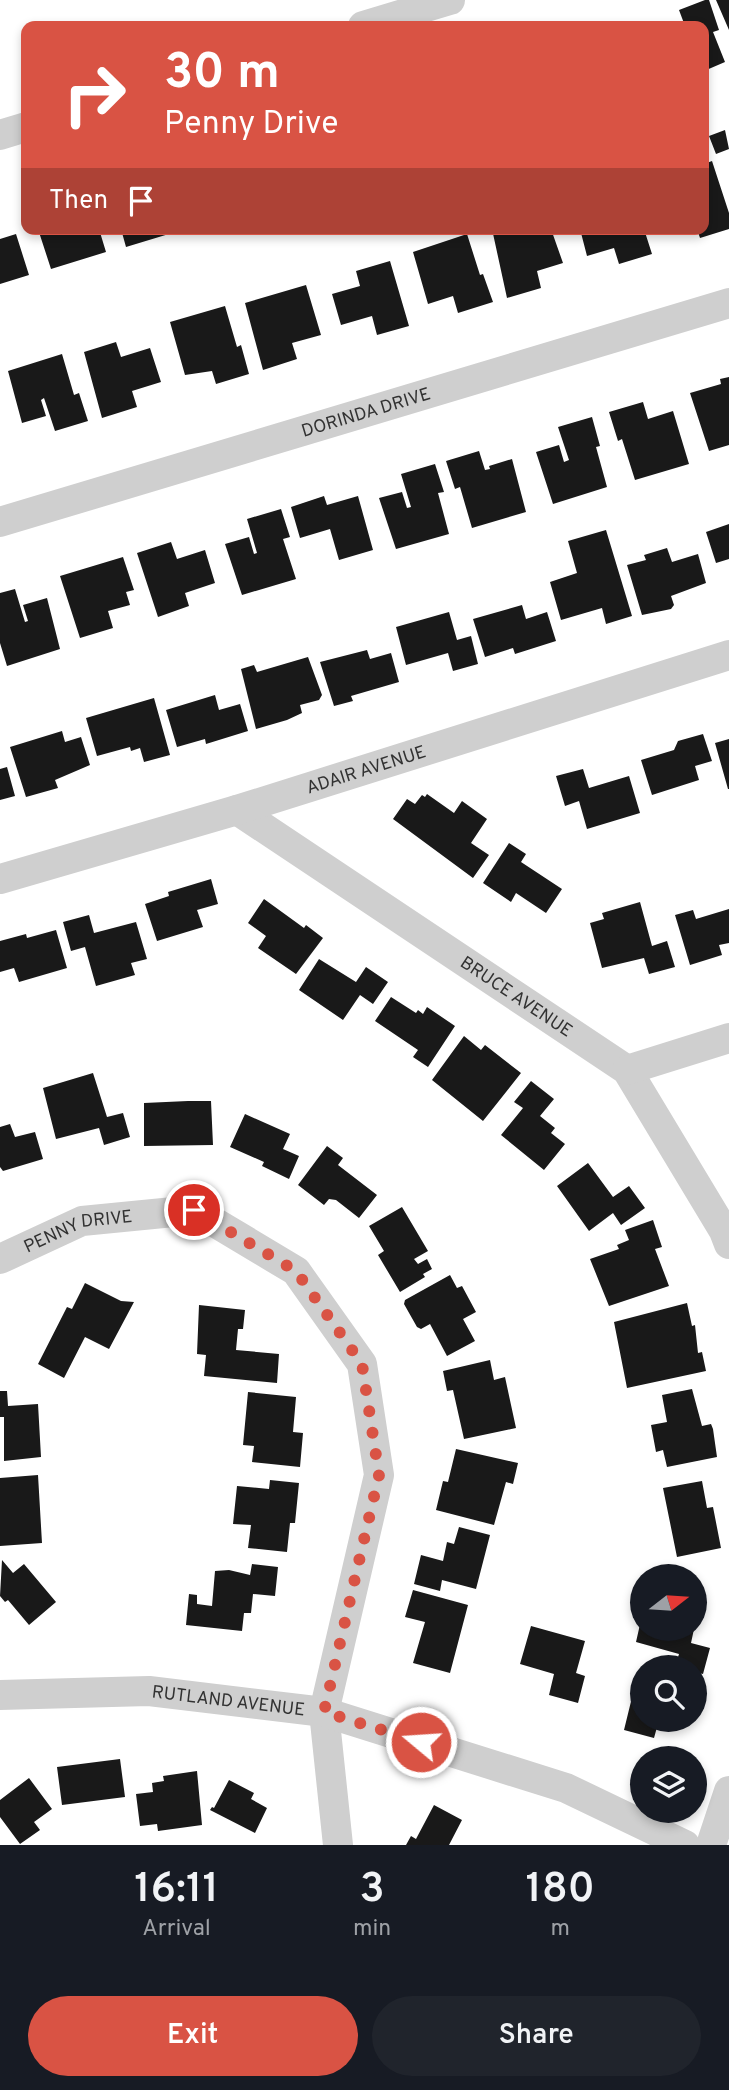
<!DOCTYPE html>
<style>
:root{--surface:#171b24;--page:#20242c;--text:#f1f3f6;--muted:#9ea1a6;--accent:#d95344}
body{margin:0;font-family:Overpass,sans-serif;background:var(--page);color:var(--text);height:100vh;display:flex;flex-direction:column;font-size:26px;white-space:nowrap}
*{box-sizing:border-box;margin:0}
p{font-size:23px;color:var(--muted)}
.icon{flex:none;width:38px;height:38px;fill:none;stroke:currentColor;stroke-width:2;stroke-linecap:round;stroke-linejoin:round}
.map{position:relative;height:1845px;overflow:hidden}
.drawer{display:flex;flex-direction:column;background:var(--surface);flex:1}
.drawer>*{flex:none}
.guide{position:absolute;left:21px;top:21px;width:688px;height:214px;border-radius:14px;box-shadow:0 4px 10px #0003;background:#d95344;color:#fff;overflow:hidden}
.needle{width:46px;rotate:73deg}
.fabs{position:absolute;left:630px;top:1564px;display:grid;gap:14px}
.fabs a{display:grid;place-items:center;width:77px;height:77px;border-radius:50%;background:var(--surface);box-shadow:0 4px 10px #0003;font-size:35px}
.pin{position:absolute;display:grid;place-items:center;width:60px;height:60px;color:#fff;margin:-30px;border:4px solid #fff;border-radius:50%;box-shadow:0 2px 7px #0007}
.me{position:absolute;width:77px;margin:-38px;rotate:288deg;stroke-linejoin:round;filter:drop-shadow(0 0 5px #0008)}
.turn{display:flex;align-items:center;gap:24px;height:147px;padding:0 28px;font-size:32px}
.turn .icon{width:91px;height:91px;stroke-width:2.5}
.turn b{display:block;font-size:49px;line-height:60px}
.then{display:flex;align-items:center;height:66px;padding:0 28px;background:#0003;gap:14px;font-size:26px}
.eta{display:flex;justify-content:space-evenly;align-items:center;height:119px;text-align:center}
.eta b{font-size:42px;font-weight:600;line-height:49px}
.action{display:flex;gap:14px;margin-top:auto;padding:14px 28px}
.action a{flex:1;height:80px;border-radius:42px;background:var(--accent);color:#fff;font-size:28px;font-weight:600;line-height:80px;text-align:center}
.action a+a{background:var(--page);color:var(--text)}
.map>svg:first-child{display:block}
.building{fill:#191919}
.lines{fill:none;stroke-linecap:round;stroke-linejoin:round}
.minor{stroke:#cfcfcf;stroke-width:30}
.route{stroke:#d95344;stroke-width:12;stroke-dasharray:0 21.6}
.labels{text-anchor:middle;stroke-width:7;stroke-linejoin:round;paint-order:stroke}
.street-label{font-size:18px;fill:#323232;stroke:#fff}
</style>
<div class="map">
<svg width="729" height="1845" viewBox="0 0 729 1845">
<rect width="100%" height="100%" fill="#fff"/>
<path class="building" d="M705 0H709L719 30 713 32 725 62 704 71V26H685L679 10Z
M716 0H729V30Z
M725 130 729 149 716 154 709 136Z
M712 161 729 213V229L700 238 697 229H704V164Z
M38 229H99L106 252 51 269Z
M121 229H182V230L126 247Z
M492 229H551L563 263 537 271 541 288 507 298Z
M580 229H644L652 254 619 264 614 248 587 256Z
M16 234 29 275 0 284V239Z
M467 234 480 275 483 274 493 302 458 313 453 296 428 304 413 252Z
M390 261 409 326 377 335 372 316 341 325 332 294 360 286 356 271Z
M306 285 321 335 292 343 297 359 263 370 245 303Z
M225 306 237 347 241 345 249 374 216 384 212 371 185 375 170 322Z
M116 342 121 357 150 348 161 382 132 391 137 407 102 418 84 352Z
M62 354 74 395 79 393 88 421 55 431 44 398 41 400 46 416 22 423 8 371Z
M729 377V445L709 451 690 393 721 384 720 379Z
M643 402 648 419 673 411 689 464 635 480 622 439 618 441 609 412Z
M592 417 600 446 596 447 607 487 553 504 536 452 559 445 564 462 569 460 558 427Z
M479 451 485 470 490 469 489 466 512 459 526 512 472 528 460 487 455 489 446 461Z
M435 464 444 492 438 493 449 534 396 549 379 498 402 492 407 508 411 507 401 474Z
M324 496 327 505 358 496 373 550 339 560 330 529 300 538 291 507Z
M281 509 290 537 283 539 296 579 242 595 225 544 249 537 254 554 257 553 247 519Z
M729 524V559L716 563 706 532Z
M606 530 632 616 606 624 602 608 561 620 550 582 577 573 568 541Z
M171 542 177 559 205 550 215 583 185 593 189 606 158 617 137 553Z
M667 548 672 562 698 554 706 583 671 596 674 605 671 609 642 615 627 565 646 560 644 555Z
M123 557 134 590 126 592 130 605 108 611 113 628 80 638 60 576Z
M15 589 25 622 28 621 23 605 47 598 60 649 7 666 0 643V593Z
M522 605 526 619 547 612 556 641 515 654 513 648 485 657 473 619Z
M449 612 457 640 471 636 478 664 453 671 448 653 406 665 396 627Z
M367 650 370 659 391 653 399 682 351 696 353 701 334 706 320 662Z
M308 657 322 695 319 700 300 705 302 713 287 720 256 729 241 669 254 665 257 672Z
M215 695 219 710 240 704 248 731 206 744 205 739 177 747 166 710Z
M154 698 170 755 144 762 140 748 131 751 130 747 97 756 86 718Z
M62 731 65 742 81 737 90 765 55 780 58 788 26 797 10 747Z
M703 734 712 761 695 766 699 780 652 795 641 760 674 750 678 741Z
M729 739V789H728L715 743Z
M7 767 15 796 0 800V769Z
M583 769 589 788 629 776 640 813 587 829 579 801 565 806 556 776Z
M427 794 454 813 462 801 487 819 471 843 489 855 473 878 393 819 407 799 415 804 422 795 425 797Z
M509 843 526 854 521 862 562 889 546 913 516 893 511 902 483 883Z
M211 879 218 904 197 910 203 927 157 941 145 904 169 896 168 892Z
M264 899 304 928 306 925 323 938 296 974 258 948 266 936 248 923Z
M640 902 652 946 667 941 675 967 649 974 644 958 602 968 590 923 604 919 602 913Z
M729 909V943L719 945 722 955 690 965 675 915 693 910 696 919Z
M89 915 94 933 136 922 147 959 131 963 135 975 96 986 85 947 71 951 63 922Z
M56 930 67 968 19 982 14 968 0 972V941L26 934 27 938Z
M319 959 356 982 366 967 388 982 373 1004 360 995 343 1020 299 990Z
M391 997 416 1013 418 1010 423 1014 427 1007 455 1026 428 1067 413 1057 418 1050 375 1021Z
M464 1036 481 1050 485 1045 521 1073 483 1121 432 1080Z
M93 1073 107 1117 123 1113 130 1137 104 1145 99 1128 56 1139 43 1088Z
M531 1081 554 1099 540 1116 555 1128 551 1133 565 1144 544 1170 501 1135 523 1108 514 1102Z
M188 1101H211L213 1145 144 1146V1103Z
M245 1114 290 1134 283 1149 299 1156 289 1179 262 1166 264 1162 230 1147Z
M10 1124 15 1137 35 1132 43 1159 3 1171 0 1167V1127Z
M327 1146 343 1158 338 1165 377 1195 359 1218 336 1200 329 1199 324 1205 298 1185Z
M588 1163 613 1197 629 1186 645 1208 621 1225 613 1213 589 1231 557 1186Z
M402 1207 428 1251 414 1259 418 1264 427 1259 432 1269 423 1274 425 1277 400 1292 378 1255 384 1251 369 1226Z
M653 1220 662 1247 655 1249 669 1286 609 1306 590 1259 619 1249 617 1245 629 1240 625 1230Z
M450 1275 457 1288 462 1286 476 1312 463 1319 475 1341 447 1356 430 1324 421 1329 417 1327 404 1304 405 1300Z
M85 1283 121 1301 134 1302 109 1349 85 1337 64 1378 38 1364 67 1307 72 1309Z
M687 1303 692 1326 695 1325 698 1353 702 1352 706 1371 627 1388 614 1322Z
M199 1305 245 1310 243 1329H238L236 1350 279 1354 277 1383 204 1376 206 1355 197 1354Z
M490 1360 494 1380 505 1377 516 1428 464 1439 453 1390 447 1391 443 1371Z
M692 1389 702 1426 711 1424 713 1429 717 1457 667 1467 663 1450 656 1452 651 1425 667 1422 662 1395Z
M0 1391H7L8 1406 38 1404 41 1457 4 1461V1417H0Z
M248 1392 296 1397 293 1432 303 1433 300 1467 252 1462 254 1446 243 1445Z
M456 1449 518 1463 513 1484 506 1482 494 1525 436 1510 443 1481 448 1482Z
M38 1475 42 1543 0 1546V1478Z
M270 1480 299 1483 295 1523H290L287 1552 248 1548 251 1525 233 1524 237 1486 269 1489Z
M702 1481 707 1508 713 1507 721 1548 677 1557 663 1488Z
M459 1527 490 1535 476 1589 442 1580 440 1591 414 1584 421 1555 443 1561 447 1542 454 1544Z
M2 1560 13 1573 24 1564 56 1602 29 1625 8 1600 5 1602 0 1596Z
M252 1564 278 1567 275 1596 253 1594 251 1613H244L242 1631 186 1625 189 1594 197 1595V1604L212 1606 215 1571 229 1570 250 1575Z
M413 1590 468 1605 450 1673 413 1663 425 1622 405 1617Z
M695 1599 702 1601 696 1625H695Z
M641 1620 642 1629H694L691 1643 710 1648 703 1674 695 1672V1668L675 1667 679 1654 636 1642Z
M531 1626 585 1641 576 1673 585 1676 578 1703 549 1695 554 1674 520 1664Z
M637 1677 642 1678V1720H659L654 1738 624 1730Z
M120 1759 125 1797 62 1805 57 1767Z
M197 1771 202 1825 158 1831 157 1824 140 1826 136 1794 153 1792 152 1783 164 1781 163 1776Z
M29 1778 52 1809 34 1822 40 1830 20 1844 0 1817V1800Z
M229 1780 254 1793 251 1799 267 1808 255 1833 210 1810 212 1807 214 1808Z
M434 1805 462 1820 449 1845H406L411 1836 416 1839Z"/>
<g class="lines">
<g class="minor">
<path d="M363 26 450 0"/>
<path d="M0 135 26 127"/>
<path id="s1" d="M0 522 729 303"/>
<path id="s2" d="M237 810 627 1070 724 1231 729 1244"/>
<path id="s3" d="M0 879 237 810 729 655"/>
<path d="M627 1070 729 1038"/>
<path id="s4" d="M0 1259 82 1221 194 1210 296 1271 362 1364 379 1475 324 1712 338 1845"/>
<path id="s5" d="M0 1695 149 1691 324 1712 566 1788 685 1845"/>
<path d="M711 1845 729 1791"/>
</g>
</g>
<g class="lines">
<path class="route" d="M194 1210 296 1271 362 1364 379 1475 324 1712 421 1742"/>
</g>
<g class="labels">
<g class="street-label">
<text dy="6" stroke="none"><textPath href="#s1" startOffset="382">DORINDA DRIVE</textPath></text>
<text dy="6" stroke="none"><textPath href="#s3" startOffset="382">ADAIR AVENUE</textPath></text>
<text dy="6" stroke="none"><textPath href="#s2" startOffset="336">BRUCE AVENUE</textPath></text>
<text dy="6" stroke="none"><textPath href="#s4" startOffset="84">PENNY DRIVE</textPath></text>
<text dy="6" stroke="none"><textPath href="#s5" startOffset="229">RUTLAND AVENUE</textPath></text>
</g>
</g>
</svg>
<div class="fabs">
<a><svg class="needle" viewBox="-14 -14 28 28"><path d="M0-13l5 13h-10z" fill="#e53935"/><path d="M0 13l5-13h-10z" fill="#9ea1a6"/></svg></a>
<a><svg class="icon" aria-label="search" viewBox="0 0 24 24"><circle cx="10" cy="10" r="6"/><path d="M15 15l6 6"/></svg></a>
<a><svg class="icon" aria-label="layers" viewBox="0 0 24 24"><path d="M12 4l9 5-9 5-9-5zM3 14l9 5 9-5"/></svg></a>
</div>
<div class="pin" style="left:194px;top:1210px;background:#d93025"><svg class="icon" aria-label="arrive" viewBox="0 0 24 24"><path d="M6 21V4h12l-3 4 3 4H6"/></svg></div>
<svg class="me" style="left:421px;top:1742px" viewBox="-20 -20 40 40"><circle r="17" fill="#d95344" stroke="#fff" stroke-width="3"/><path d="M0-11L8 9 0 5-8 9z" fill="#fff"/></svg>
<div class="guide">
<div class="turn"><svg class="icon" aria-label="right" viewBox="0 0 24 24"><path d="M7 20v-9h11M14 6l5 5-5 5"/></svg><div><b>30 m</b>Penny Drive</div></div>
<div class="then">Then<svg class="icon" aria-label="arrive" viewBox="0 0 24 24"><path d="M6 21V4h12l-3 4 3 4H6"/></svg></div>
</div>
</div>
<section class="drawer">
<div class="eta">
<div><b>16:11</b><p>Arrival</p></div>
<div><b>3</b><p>min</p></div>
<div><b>180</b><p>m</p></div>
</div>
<div class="action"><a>Exit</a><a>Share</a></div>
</section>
